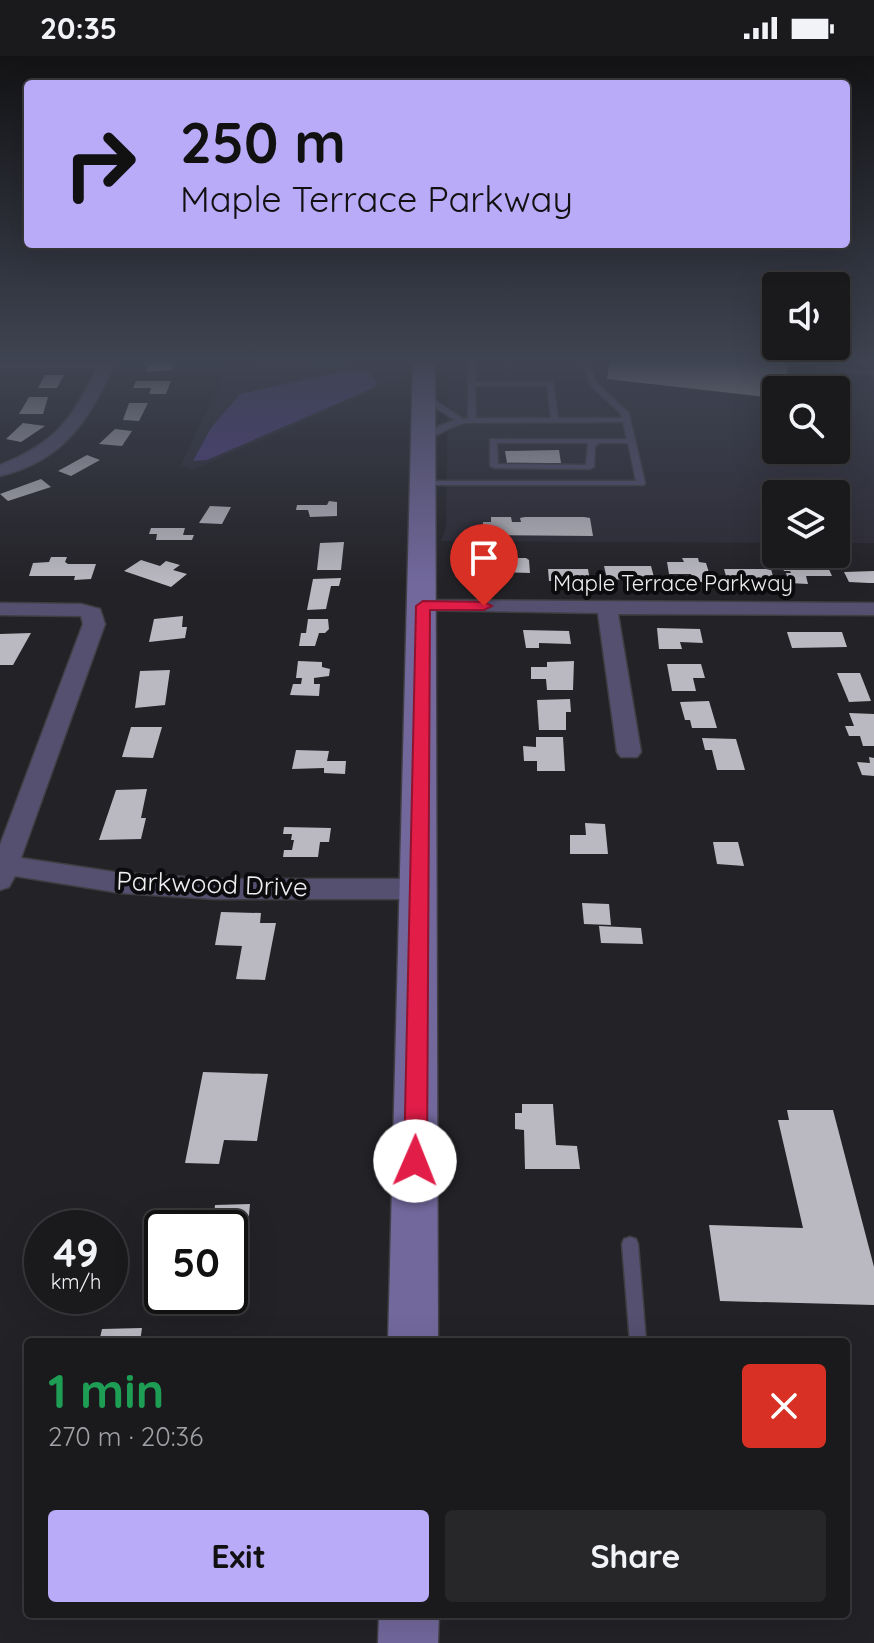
<!DOCTYPE html>
<meta charset="utf-8">
<style>
:root{--surface:#1a1a1d;--page:#27272a;--text:#f1f3f6;--muted:#9fa1a4;--line:#38383b;--accent:#b9abf7}
body{margin:0;font-family:Quicksand,sans-serif;background:var(--page);color:var(--text);height:100vh;display:flex;flex-direction:column;font-size:30px;white-space:nowrap}
*{box-sizing:border-box;margin:0}
p{font-size:26px;color:var(--muted)}
.icon{flex:none;width:44px;height:44px;fill:none;stroke:currentColor;stroke-width:2;stroke-linecap:round;stroke-linejoin:round}
.map{position:relative;flex:1;overflow:hidden}
.panel{position:absolute;left:24px;top:1282px;width:826px;height:280px;display:flex;flex-direction:column;background:var(--surface);border-radius:8px;box-shadow:0 8px 32px #0002,0 0 0 2px var(--line)}
.panel>*{flex:none}
.banner{position:absolute;left:24px;top:24px;width:826px;height:168px;border-radius:8px;box-shadow:0 8px 32px #0002,0 0 0 2px var(--line);background:#b9abf7;color:#111;overflow:hidden}
.tools{position:absolute;left:762px;top:216px;display:grid;gap:16px}
.tools a{display:grid;place-items:center;width:88px;height:88px;border-radius:8px;background:var(--surface);box-shadow:0 8px 32px #0002,0 0 0 2px var(--line);font-size:40px}
.speed{position:absolute;left:24px;top:1154px;display:flex;gap:16px;font-size:40px;font-weight:700;text-align:center}
.speed>*{display:grid;place-content:center;width:104px;height:104px;border-radius:50%;background:var(--surface);box-shadow:0 8px 32px #0002,0 0 0 2px var(--line);line-height:1}
.speed small{font-size:20px;font-weight:400}
.speed .limit{border:4px solid #111;border-radius:12px;background:#fff;color:#111}
.pin{position:absolute;display:grid;place-items:center;width:68px;height:68px;color:#fff;margin:-82px -34px;border-radius:50% 50% 50% 0;rotate:-45deg;box-shadow:0 0 8px #0007}
.pin .icon{rotate:45deg}
.me{position:absolute;width:88px;margin:-44px;rotate:1deg;stroke-linejoin:round;filter:drop-shadow(0 0 6px #0008)}
.turn{display:flex;align-items:center;gap:28px;height:168px;padding:0 24px;font-size:36px}
.turn .icon{width:104px;height:104px;stroke-width:2.5}
.turn b{display:block;font-size:56px;line-height:68px}
.round{display:grid;place-items:center;flex:none;width:84px;height:84px;border-radius:8px;background:var(--page)}
.overview{display:flex;align-items:center;justify-content:space-between;height:136px;padding:0 24px}
h1{font-size:48px;font-weight:800;line-height:60px;color:#1e9e55}
.cta{display:flex;gap:16px;margin-top:auto;padding:16px 24px}
.cta a{flex:1;height:92px;border-radius:8px;background:var(--accent);color:#111;font-size:32px;font-weight:800;line-height:92px;text-align:center}
.cta a+a{background:var(--page);color:var(--text)}
.status{display:flex;justify-content:space-between;align-items:center;height:56px;padding:0 40px;background:var(--surface);direction:ltr}
.status svg{height:22px;fill:currentColor}
.map>svg:first-child{display:block}
.built{fill:#2c2a35;fill-rule:evenodd}
.water{fill:#513e88}
.building{fill:#bab9c1}
.lines{fill:none;stroke-linecap:round;stroke-linejoin:round}
.lane-casing{stroke:#3f3f43;stroke-width:3}
.street-casing{stroke:#3f3f43;stroke-width:3}
.secondary-casing{stroke:#3f3f43;stroke-width:3}
.lane{fill:#554f70;fill-rule:evenodd}
.street{fill:#554f70;fill-rule:evenodd}
.secondary{fill:#72689c;fill-rule:evenodd}
.route{fill:#e11d48;stroke:#92132f;stroke-width:2}
.labels{text-anchor:middle;stroke-width:8;stroke-linejoin:round;paint-order:stroke}
.far-street-label{font-size:22px;fill:#eeeef2;stroke:#0c0c0e}
.street-label{font-size:26px;fill:#eeeef2;stroke:#0c0c0e}
</style>
<div class="status"><b>20:35</b><svg viewBox="0 0 49 12"><path d="M0 12V9h3v3zM5 12V6h3v6zM10 12V3h3v9zM15 12V0h3v12zM26 1h20v11H26zM47 4h2v5h-2z"/></svg></div>
<div class="map">
<svg width="874" height="1587" viewBox="0 0 874 1587">
<rect width="100%" height="100%" fill="#232227"/>
<path class="built" d="M227 305H407V319L193 414 180 410 220 328Z
M448 305H874V487H836V438H776V487L441 485 446 471ZM776 334H836V394H776Z"/>
<path class="water" d="M350 314 372 318 377 327 373 332 207 404 193 405 211 372 240 338Z"/>
<path class="building" d="M145 305H174L171 314 146 316 149 309H143Z
M610 305H789L784 334H776V342L607 323Z
M45 319H64L57 332H38Z
M136 325H171L166 338H149L151 332H133Z
M29 341H48L43 358H19Z
M129 347H148L139 365 123 364Z
M23 367 45 370 21 386 6 383Z
M115 373 132 375 122 390 99 388Z
M559 394 561 407H507L505 395Z
M87 399 100 404 71 420 58 415Z
M41 423 51 431 8 445 0 438Z
M329 445 337 446V460L310 461 308 454H296L297 449H327Z
M210 450 231 451 222 468 199 467Z
M491 461H511L512 466H521L520 462 525 461H584L590 462 593 480 483 479V466H491Z
M151 472H185L183 479H194L192 484H156L157 478H149Z
M344 486 341 514H317L320 487Z
M51 501H67L65 506 68 508H96L91 523 74 524 75 520H29L33 507 49 506Z
M490 502H526L529 504 530 517 502 516V526H481L482 514 490 515Z
M682 502H698L699 506 706 507 712 526H693L691 518H669L667 506H684Z
M141 504 160 510 166 505 180 509 173 514 187 518 171 531 124 515Z
M827 509 832 520H806L808 528 789 527 786 517H791L790 515H784L782 510Z
M604 510H651L655 525 607 523Z
M548 513H588L590 525H549Z
M724 513H771L774 524 728 527Z
M874 515V527H869L849 526 844 516Z
M341 522 339 530H331L326 553 307 554 313 523Z
M183 560 182 571H187L185 582 149 586 154 563Z
M308 563H328L329 573 325 577H319L315 590H299L301 577H306Z
M657 572 700 573 703 587 680 586 682 593H659Z
M523 574 569 575 571 588 539 587V592H526Z
M787 576H842L847 591 792 592Z
M31 577 13 609H0V578Z
M298 605 322 606V611L330 613 329 620 314 622V628H320L319 640 290 639 293 628H301L302 622H296Z
M574 605 573 634H547L546 623H531V611H547V606Z
M667 608H701L705 622H693L696 635H672Z
M170 614 165 649 135 652 140 615Z
M837 617H860L871 645 849 646Z
M570 643 571 656H566V674H539L537 644Z
M709 645 717 672H692L690 664H685L680 646Z
M849 657 874 658V690H863L860 680H849L845 670H854Z
M131 671H162L153 702 122 701Z
M536 681H563L565 715H537V705H524L523 690 536 691Z
M702 682 736 683 745 714H717L712 694H705Z
M296 694 329 695 327 705H346L345 718 324 717V712L292 713Z
M869 701 874 702V720L862 719 857 706 870 707Z
M147 733 141 762H146L141 783 99 784 116 734Z
M585 767 605 768 608 798H570V779H586Z
M284 771 331 772 329 786H320L318 801H283L284 794H292L294 784H291L292 778H283Z
M713 786H738L744 810 717 808Z
M582 847 609 848 611 869 584 868Z
M221 856 261 857 260 867H276L265 924 236 923 242 890 215 889Z
M599 870 641 872 643 888 601 887Z
M203 1016 268 1018 257 1085 224 1084 219 1108 185 1107Z
M522 1048H553L556 1089 577 1090 580 1113H525L524 1074 515 1073V1057H522Z
M787 1054H833L874 1211V1249L720 1245 709 1169 803 1172 778 1064H789Z
M250 1148 247 1181H241L234 1217H230V1172H213L215 1149Z
M142 1272 140 1286H99L102 1273Z"/>
<g class="lines">
<defs>
<path id="lane" d="M342 305 346 307 344 308 261 309 257 307 261 305Z
M468 305H475V326H553L558 362H622L621 358 590 329 582 305H589L596 326 629 357 645 427 644 429H422L421 427 425 425H636L628 387H599L595 390 594 411 590 413 494 412 490 410V383H627L623 366 465 367C450 370 436 382 421 384V380L439 370 455 364 421 343V339H427L463 363 468 362ZM475 330H547L551 362H476ZM497 387H588L586 409 498 408Z
M794 305 874 315V319L796 310 792 308Z
M630 1181 636 1183 638 1188 646 1286H630L622 1188 624 1183Z"/>
<path id="street" d="M0 305H116C89 363 66 404 0 420V409C55 387 72 364 97 312H0Z
M423 544 874 547V559L618 558 641 696 637 701H621L617 696 598 557 416 554 413 550 416 546Z
M0 547 81 548 100 553 105 568 21 802 121 817 215 823H420L429 826 433 833 429 840 420 843H215L121 837 15 820 9 831 0 834V789L83 568 81 560 0 559Z"/>
<path id="secondary" d="M413 305H435L438 1286H388Z
M379 1558H439L438 1587H378Z"/>
</defs>
<use href="#lane" class="lane-casing"/>
<use href="#street" class="street-casing"/>
<use href="#secondary" class="secondary-casing"/>
<use href="#lane" class="lane"/>
<use href="#street" class="street"/>
<use href="#secondary" class="secondary"/>
</g>
<linearGradient id="sky" x2="0" y2="1"><stop stop-color="#131315"/><stop offset="0.58" stop-color="#3f4452"/><stop offset="1" stop-color="#3f4452" stop-opacity="0"/></linearGradient>
<rect width="874" height="527" fill="url(#sky)"/>
<path class="route" d="M423 545 484 546 492 550 484 554H430L427 1105 424 1112 415 1115 407 1112 404 1105 416 550Z"/>
<g class="labels">
<g class="far-street-label">
<text x="673" y="535">Maple Terrace Parkway</text>
</g>
<g class="street-label">
<text transform="translate(212 828) rotate(2)" y="9">Parkwood Drive</text>
</g>
</g>
</svg>
<div class="tools">
<a><svg class="icon" aria-label="sound" viewBox="0 0 24 24"><path d="M4 9h4l5-4v14l-5-4H4zM17 9q2 3 0 6"/></svg></a>
<a><svg class="icon" aria-label="search" viewBox="0 0 24 24"><circle cx="10" cy="10" r="6"/><path d="M15 15l6 6"/></svg></a>
<a><svg class="icon" aria-label="layers" viewBox="0 0 24 24"><path d="M12 4l9 5-9 5-9-5zM3 14l9 5 9-5"/></svg></a>
</div>
<div class="speed"><div>49<small>km/h</small></div><div class="limit">50</div></div>
<div class="pin" style="left:484px;top:550px;background:#d93025"><svg class="icon" aria-label="arrive" viewBox="0 0 24 24"><path d="M6 21V4h12l-3 4 3 4H6"/></svg></div>
<svg class="me" style="left:415px;top:1105px" viewBox="-20 -20 40 40"><circle r="19" fill="#fff"/><path d="M0-13L10 11 0 6-10 11z" fill="#e11d48"/></svg>
<div class="banner">
<div class="turn"><svg class="icon" aria-label="right" viewBox="0 0 24 24"><path d="M7 20v-9h11M14 6l5 5-5 5"/></svg><div><b>250 m</b>Maple Terrace Parkway</div></div>
</div>
<section class="panel">
<div class="overview"><div><h1>1 min</h1><p>270 m · 20:36</p></div><a class="round" style="background:#d93025;color:#fff"><svg class="icon" aria-label="close" viewBox="0 0 24 24"><path d="M6 6l12 12M18 6L6 18"/></svg></a></div>
<div class="cta"><a>Exit</a><a>Share</a></div>
</section>
</div>
